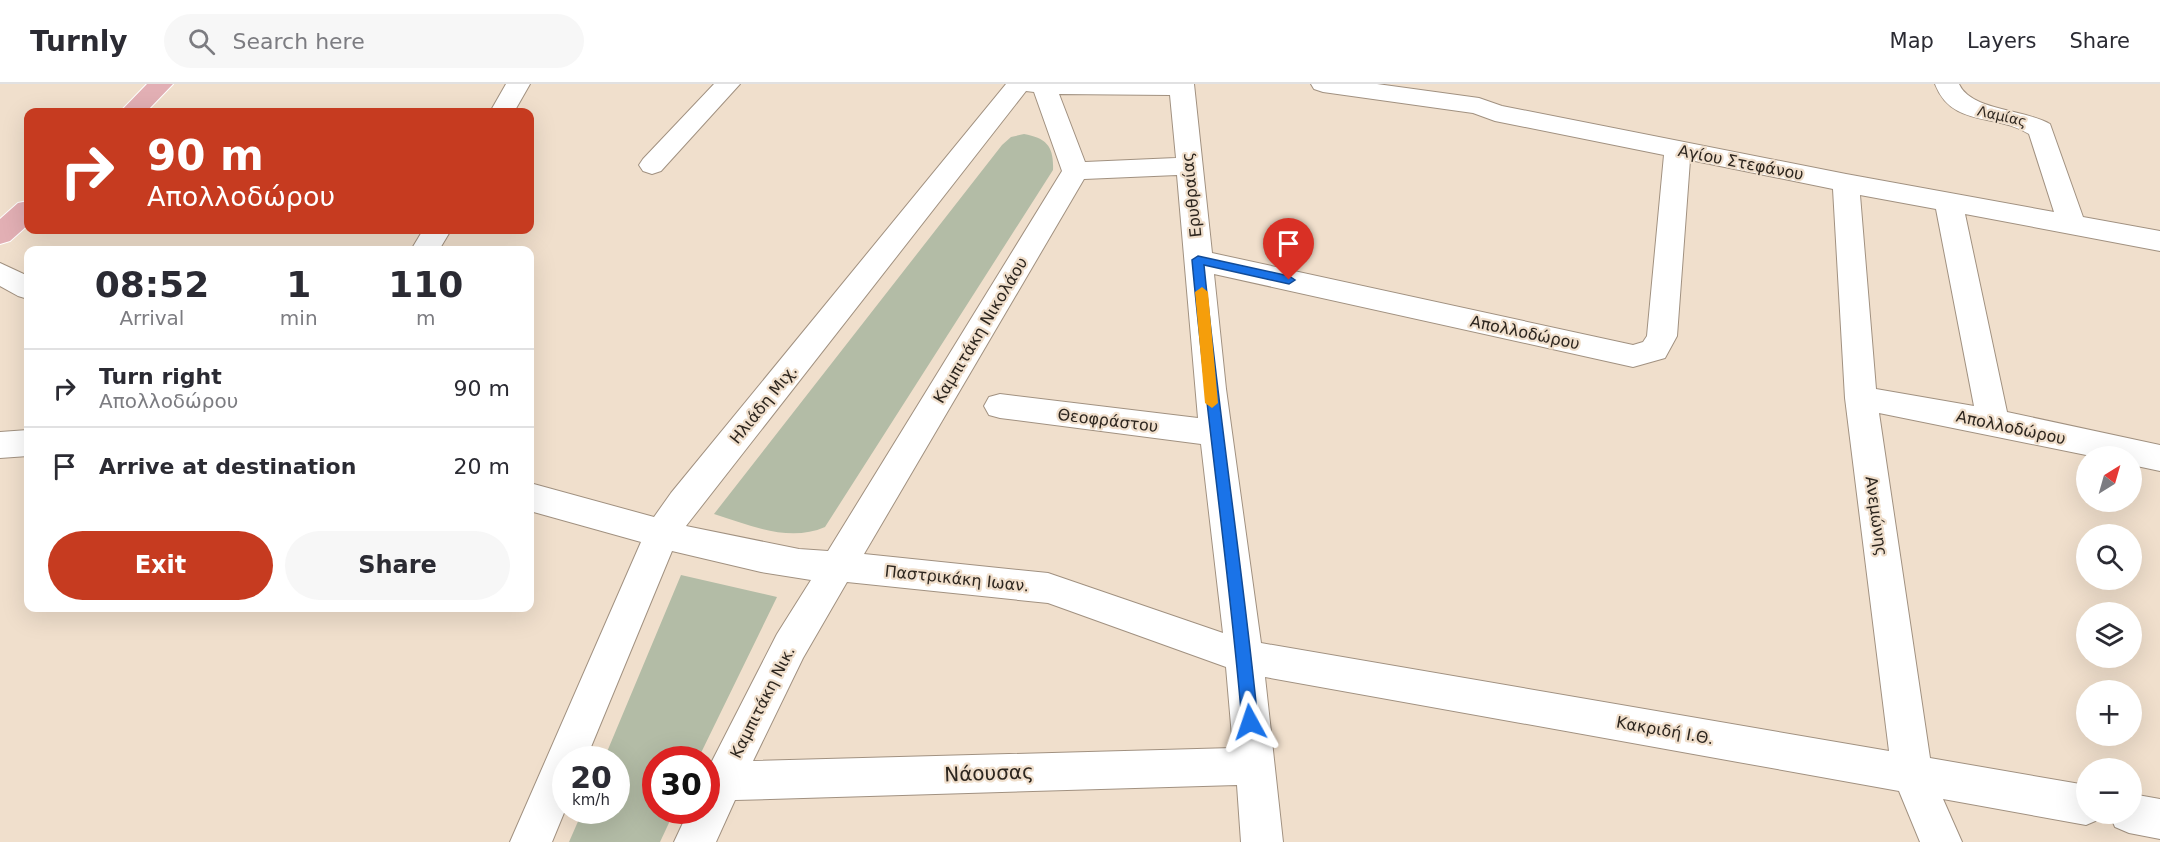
<!DOCTYPE html>
<meta charset="utf-8">
<style>
:root{--surface:#fff;--page:#f7f7f7;--text:#2b2b33;--muted:#7c7c81;--line:#e1e1e2;--accent:#c63b20}
body{margin:0;font-family:"DejaVu Sans",sans-serif;background:var(--page);color:var(--text);height:100vh;display:flex;flex-direction:column;font-size:22px;white-space:nowrap}
*{box-sizing:border-box;margin:0}
p{font-size:20px;color:var(--muted)}
.icon{flex:none;width:33px;height:33px;fill:none;stroke:currentColor;stroke-width:2;stroke-linecap:round;stroke-linejoin:round}
.map{position:relative;flex:1;overflow:hidden}
.details{position:absolute;left:24px;top:162px;width:510px;height:366px;display:flex;flex-direction:column;background:var(--surface);border-radius:12px;box-shadow:0 6px 24px #0002}
.details>*{flex:none}
.top-card{position:absolute;left:24px;top:24px;width:510px;height:126px;border-radius:12px;box-shadow:0 6px 24px #0002;background:#c63b20;color:#fff;overflow:hidden}
.needle{width:39px;rotate:37deg}
.fabs{position:absolute;left:2076px;top:362px;display:grid;gap:12px}
.fabs a{display:grid;place-items:center;width:66px;height:66px;border-radius:50%;background:var(--surface);box-shadow:0 6px 24px #0002;font-size:30px}
.speed{position:absolute;left:552px;top:662px;display:flex;gap:12px;font-size:30px;font-weight:700;text-align:center}
.speed>*{display:grid;place-content:center;width:78px;height:78px;border-radius:50%;background:var(--surface);box-shadow:0 6px 24px #0002;line-height:1}
.speed small{font-size:15px;font-weight:400}
.speed .limit{border:9px solid #d22;background:#fff;color:#111}
.pin{position:absolute;display:grid;place-items:center;width:51px;height:51px;color:#fff;margin:-62px -26px;border-radius:50% 50% 50% 0;rotate:-45deg;box-shadow:0 0 6px #0007}
.pin .icon{rotate:45deg}
.me{position:absolute;width:66px;margin:-33px;rotate:355deg;stroke-linejoin:round;filter:drop-shadow(0 0 4px #0008)}
.turn{display:flex;align-items:center;gap:21px;height:126px;padding:0 24px;font-size:27px}
.turn .icon{width:78px;height:78px;stroke-width:2.5}
.turn b{display:block;font-size:42px;line-height:51px}
.eta{display:flex;justify-content:space-evenly;align-items:center;height:102px;text-align:center}
.eta b{font-size:36px;font-weight:700;line-height:42px}
.cta{display:flex;gap:12px;margin-top:auto;padding:12px 24px}
.cta a{flex:1;height:69px;border-radius:36px;background:var(--accent);color:#fff;font-size:24px;font-weight:700;line-height:69px;text-align:center}
.cta a+a{background:var(--page);color:var(--text)}
ul{padding:0;list-style:none}
li{display:flex;align-items:center;gap:18px;height:78px;padding:0 24px;border-top:2px solid var(--line)}
li div{flex:1}
li b{display:block;font-size:22px}
li em{font-style:normal}
header{display:flex;align-items:center;gap:36px;box-sizing:border-box;height:84px;padding:0 30px;background:var(--surface);border-bottom:2px solid var(--line)}
header strong{font-size:28px}
nav{display:flex;gap:33px;margin-inline-start:auto;font-size:21px}
.search{width:420px;height:54px;background:var(--page);display:flex;align-items:center;gap:15px;box-sizing:border-box;padding:0 21px;border-radius:33px;color:var(--muted);font-size:22px}
.map>svg:first-child{display:block}
.green{fill:#b3bca6}
.lines{fill:none;stroke-linecap:round;stroke-linejoin:round}
.minor-casing{stroke:#a19180;stroke-width:2}
.major-casing{stroke:#fff;stroke-width:2}
.minor{fill:#fff;fill-rule:evenodd}
.major{fill:#e2afb4;fill-rule:evenodd}
.route{fill:#1a73e8;stroke:#114b97;stroke-width:1.5}
.slow{fill:#f59e0b}
.labels{text-anchor:middle;stroke-width:4.5;stroke-linejoin:round;paint-order:stroke}
.far-street-label{font-size:14px;fill:#2d261f;stroke:#f0dfcc}
.street-label{font-size:16px;fill:#2d261f;stroke:#f0dfcc}
.near-street-label{font-size:20px;fill:#2d261f;stroke:#f0dfcc}
</style>
<header>
<strong>Turnly</strong>
<div class="search"><svg class="icon" aria-label="search" viewBox="0 0 24 24"><circle cx="10" cy="10" r="6"/><path d="M15 15l6 6"/></svg>Search here</div>
<nav><a>Map</a><a>Layers</a><a>Share</a></nav>
</header>
<div class="map">
<svg width="2160" height="758" viewBox="0 0 2160 758">
<rect width="100%" height="100%" fill="#f0dfcc"/>
<path class="green" d="M1024 50C1047 54 1054 63 1053 86L825 443C789 459 749 441 714 430L1002 61 1011 53Z
M681 491 777 513 698 675H656V726H675L660 758H569L583 726H616V675H604Z"/>
<g class="lines">
<defs>
<path id="minor" d="M506 0H530L514 28H490Z
M714 0H740L661 87 652 90 643 87 639 81 643 75Z
M1006 0H1194L1212 169 1633 261 1643 258 1647 252 1664 71 1495 37 1473 29 1323 8 1314 5 1311 0H1377L1479 14 1502 22 1846 90 2054 128 2029 50C1996 29 1952 44 1935 0H1959C1971 27 2025 25 2050 40L2083 133 2160 147V167L1965 130 2007 328 2160 361V387L2132 381V372H2091L1879 329 1930 674 2086 701V729H2103L2100 735 2086 741 1943 715 1962 758H1920L1899 707 1265 593 1283 758H1241L1237 701 735 716 716 758H674L689 726H706V689L709 683 777 550 811 496 761 488 672 467 586 675H566V724L552 758H510L641 458 530 427V399L654 433 671 409ZM1026 7 1034 8 1062 87 828 467 799 465 686 442ZM1059 10 1170 11 1176 74 1085 78ZM1690 76 1833 105 1845 314 1889 667 1261 559 1226 305 1214 190 1633 283 1665 274 1677 252ZM1177 91 1198 334 1000 310 989 313 984 322 989 331 1000 334 1201 360 1223 549 1048 489 864 470 1084 95ZM1860 111 1936 125 1974 322 1876 305ZM847 498 1048 519 1226 583 1233 664 753 677 803 574Z
M423 146H451L439 166H411Z
M0 179 28 192V215L18 212 0 202Z
M28 346V372L0 374V348Z
M2132 710 2160 715V755L2129 749 2115 743 2109 729H2132Z"/>
<path id="major" d="M147 0H173L146 28H120Z
M28 117V141L10 157 0 160V135L18 119Z"/>
</defs>
<use href="#minor" class="minor-casing"/>
<use href="#major" class="major-casing"/>
<use href="#minor" class="minor"/>
<use href="#major" class="major"/>
</g>
<path class="route" d="M1198 172 1289 192 1295 196 1289 200 1204 181C1219 334 1243 486 1258 638L1255 644 1250 646 1244 644 1242 638C1229 484 1206 330 1192 176Z"/>
<path class="slow" d="M1202 203 1208 208 1218 319 1212 324 1205 319 1195 208Z"/>
<g class="labels">
<g class="far-street-label">
<text transform="translate(2002 32) rotate(13)" y="5">Λαμίας</text>
</g>
<g class="street-label">
<text transform="translate(1741 78) rotate(11)" y="6">Αγίου Στεφάνου</text>
<text transform="translate(1191 111) rotate(-96)" y="6">Ερυθραίας</text>
<text transform="translate(980 246) rotate(-59)" y="6">Καμπιτάκη Νικολάου</text>
<text transform="translate(1525 248) rotate(12)" y="6">Απολλοδώρου</text>
<text transform="translate(763 320) rotate(-51)" y="6">Ηλιάδη Μιχ.</text>
<text transform="translate(1108 336) rotate(7)" y="6">Θεοφράστου</text>
<text transform="translate(2011 343) rotate(12)" y="6">Απολλοδώρου</text>
<text transform="translate(1877 432) rotate(82)" y="6">Ανεμώνης</text>
<text transform="translate(957 494) rotate(6)" y="6">Παστρικάκη Ιωαν.</text>
<text transform="translate(762 618) rotate(-63)" y="6">Καμπιτάκη Νικ.</text>
<text transform="translate(1665 646) rotate(10)" y="6">Κακριδή Ι.Θ.</text>
</g>
<g class="near-street-label">
<text transform="translate(989 689) rotate(-2)" y="7">Νάουσας</text>
</g>
</g>
</svg>
<div class="fabs">
<a><svg class="needle" viewBox="-14 -14 28 28"><path d="M0-13l5 13h-10z" fill="#e53935"/><path d="M0 13l5-13h-10z" fill="#7c7c81"/></svg></a>
<a><svg class="icon" aria-label="search" viewBox="0 0 24 24"><circle cx="10" cy="10" r="6"/><path d="M15 15l6 6"/></svg></a>
<a><svg class="icon" aria-label="layers" viewBox="0 0 24 24"><path d="M12 4l9 5-9 5-9-5zM3 14l9 5 9-5"/></svg></a>
<a>+</a>
<a>−</a>
</div>
<div class="speed"><div>20<small>km/h</small></div><div class="limit">30</div></div>
<div class="pin" style="left:1289px;top:196px;background:#d93025"><svg class="icon" aria-label="arrive" viewBox="0 0 24 24"><path d="M6 21V4h12l-3 4 3 4H6"/></svg></div>
<svg class="me" style="left:1250px;top:638px" viewBox="-20 -20 40 40"><path d="M0-17L14 15 0 8-14 15z" fill="#1a73e8" stroke="#fff" stroke-width="4"/></svg>
<div class="top-card">
<div class="turn"><svg class="icon" aria-label="right" viewBox="0 0 24 24"><path d="M7 20v-9h11M14 6l5 5-5 5"/></svg><div><b>90 m</b>Απολλοδώρου</div></div>
</div>
<section class="details">
<div class="eta">
<div><b>08:52</b><p>Arrival</p></div>
<div><b>1</b><p>min</p></div>
<div><b>110</b><p>m</p></div>
</div>
<ul>
<li><svg class="icon" aria-label="right" viewBox="0 0 24 24"><path d="M7 20v-9h11M14 6l5 5-5 5"/></svg><div><b>Turn right</b><p>Απολλοδώρου</p></div><em>90 m</em></li>
<li><svg class="icon" aria-label="arrive" viewBox="0 0 24 24"><path d="M6 21V4h12l-3 4 3 4H6"/></svg><div><b>Arrive at destination</b></div><em>20 m</em></li>
</ul>
<div class="cta"><a>Exit</a><a>Share</a></div>
</section>
</div>
